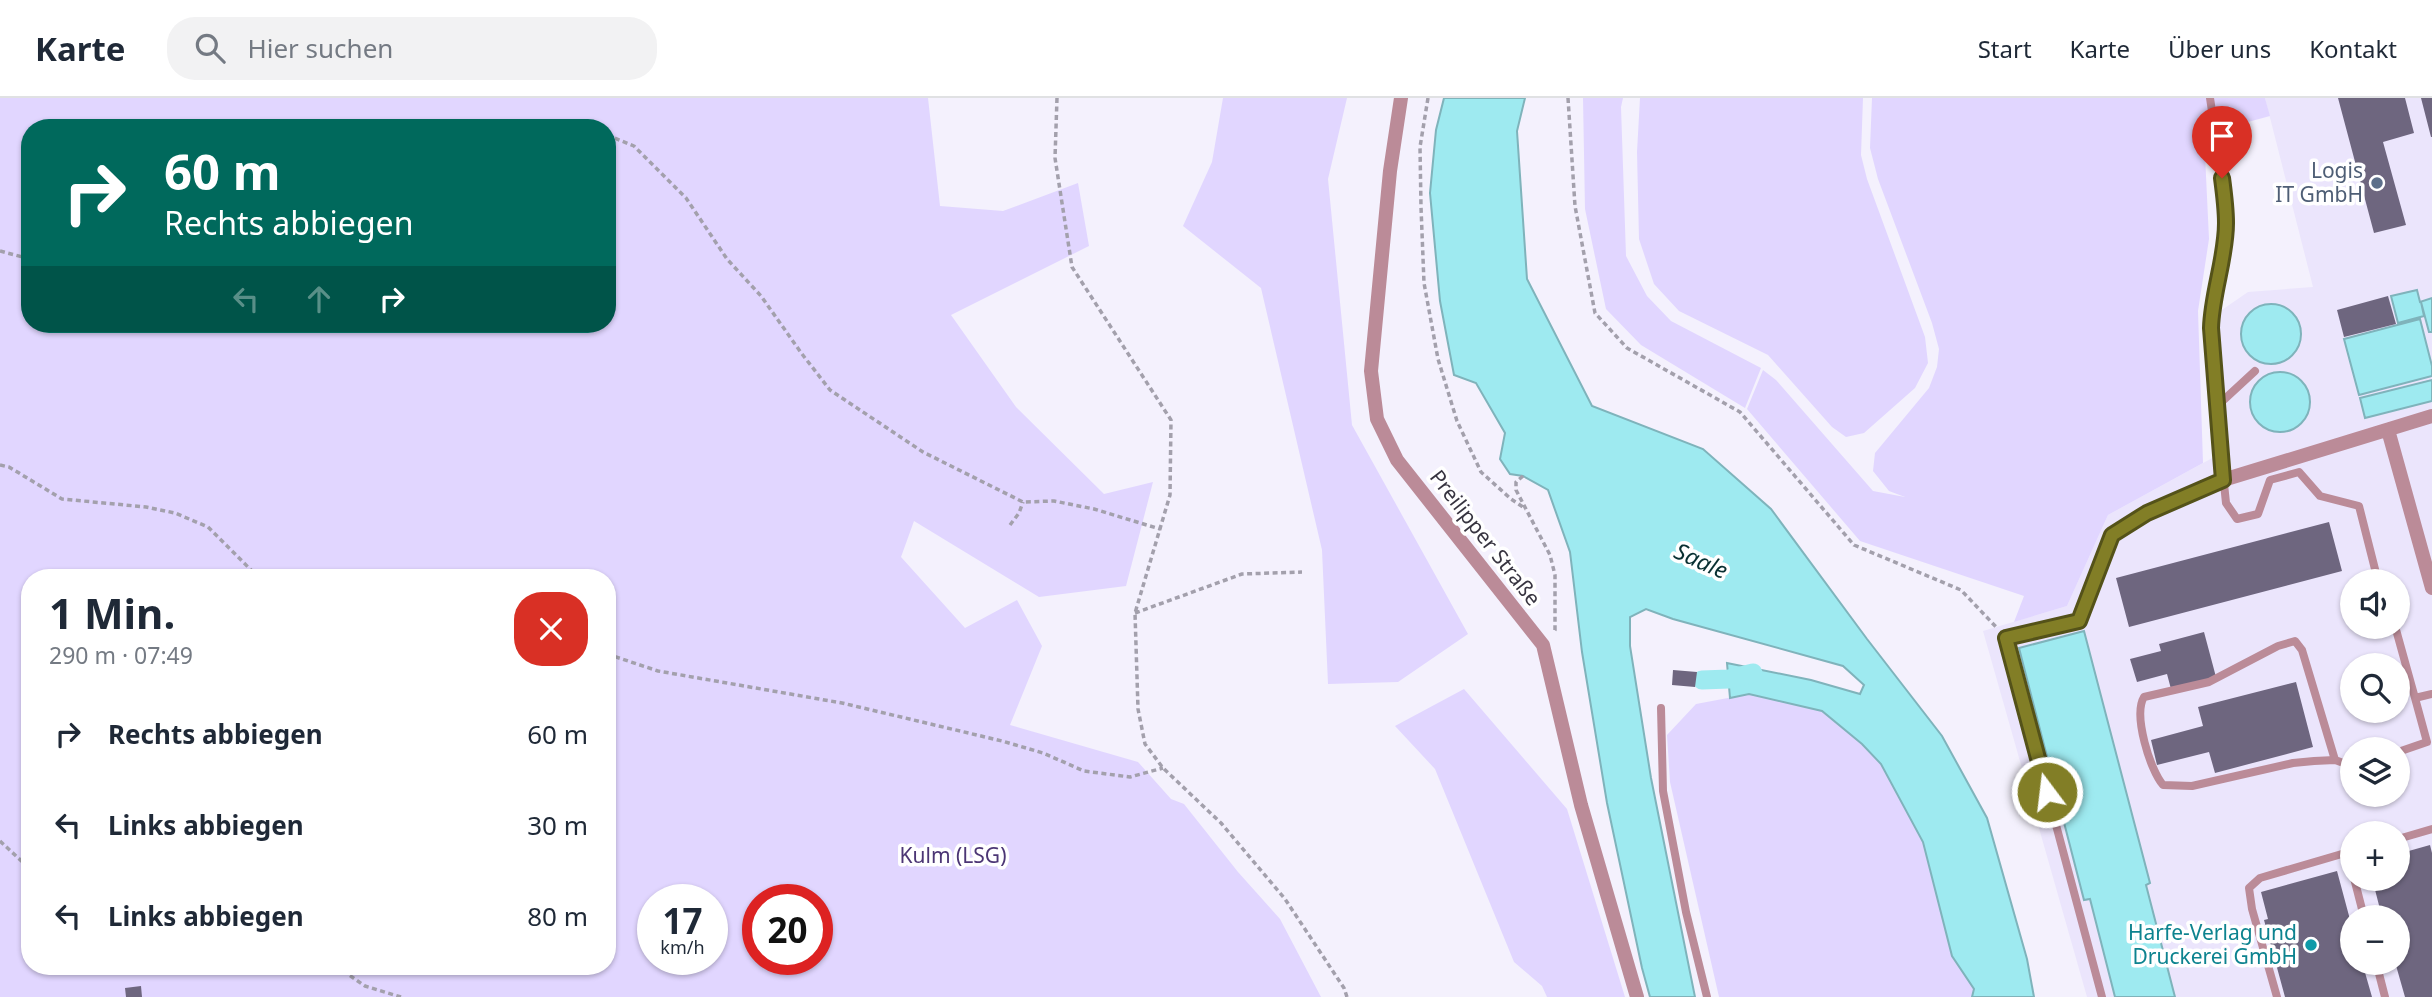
<!DOCTYPE html>
<html lang="de">
<meta charset="utf-8">
<style>
:root{--surface:#fff;--page:#f2f2f3;--text:#1f2937;--muted:#747a83;--line:#e0e1e3}
body{margin:0;font-family:"Noto Sans",sans-serif;background:var(--page);color:var(--text);height:100vh;display:flex;flex-direction:column;font-size:26px;white-space:nowrap}
*{box-sizing:border-box;margin:0}
p{font-size:23px;color:var(--muted)}
.icon{flex:none;width:38px;height:38px;fill:none;stroke:currentColor;stroke-width:2;stroke-linecap:round;stroke-linejoin:round}
.map{position:relative;flex:1;overflow:hidden}
.drawer{position:absolute;left:21px;top:471px;width:595px;height:406px;display:flex;flex-direction:column;background:var(--surface);border-radius:28px;box-shadow:0 2px 5px #0004}
.drawer>*{flex:none}
.top-card{position:absolute;left:21px;top:21px;width:595px;height:214px;border-radius:28px;box-shadow:0 2px 5px #0004;background:#00695c;color:#fff;overflow:hidden}
.fabs{position:absolute;left:2340px;top:471px;display:grid;gap:14px}
.fabs a{display:grid;place-items:center;width:70px;height:70px;border-radius:50%;background:var(--surface);box-shadow:0 2px 5px #0004;font-size:35px}
.speed{position:absolute;left:637px;top:786px;display:flex;gap:14px;font-size:35px;font-weight:700;text-align:center}
.speed>*{display:grid;place-content:center;width:91px;height:91px;border-radius:50%;background:var(--surface);box-shadow:0 2px 5px #0004;line-height:1}
.speed small{font-size:18px;font-weight:400}
.speed .limit{border:10px solid #d22;background:#fff;color:#111}
.pin{position:absolute;display:grid;place-items:center;width:60px;height:60px;color:#fff;margin:-72px -30px;border-radius:50% 50% 50% 0;rotate:-45deg;box-shadow:0 0 7px #0007}
.pin .icon{rotate:45deg}
.me{position:absolute;width:77px;margin:-38px;rotate:345deg;stroke-linejoin:round;filter:drop-shadow(0 0 5px #0008)}
.turn{display:flex;align-items:center;gap:24px;height:147px;padding:0 28px;font-size:32px}
.turn .icon{width:91px;height:91px;stroke-width:2.5}
.turn b{display:block;font-size:49px;line-height:60px}
.lanes{display:flex;align-items:center;height:66px;padding:0 28px;background:#0003;justify-content:center;gap:35px;direction:ltr}
.lanes .off{opacity:.35}
.round{display:grid;place-items:center;flex:none;width:74px;height:74px;border-radius:28px;background:var(--page)}
.summary{display:flex;align-items:center;justify-content:space-between;height:119px;padding:0 28px}
h1{font-size:42px;font-weight:700;line-height:52px}
ul{padding:0;list-style:none}
li{display:flex;align-items:center;gap:21px;height:91px;padding:0 28px}
li div{flex:1}
li b{display:block;font-size:26px}
li em{font-style:normal}
header{display:flex;align-items:center;gap:42px;box-sizing:border-box;height:98px;padding:0 35px;background:var(--surface);border-bottom:2px solid var(--line)}
header strong{font-size:33px}
nav{display:flex;gap:38px;margin-inline-start:auto;font-size:24px}
.search{width:490px;height:63px;background:var(--page);display:flex;align-items:center;gap:18px;box-sizing:border-box;padding:0 24px;border-radius:28px;color:var(--muted);font-size:26px}
.map>svg:first-child{display:block}
.built{fill:#ebe5fc;fill-rule:evenodd}
.green{fill:#e1d6ff;fill-rule:evenodd}
.water{fill:#9eeaf0;stroke:#7fb3bb;stroke-width:2}
.lines{fill:none;stroke-linecap:round;stroke-linejoin:round}
.canal{stroke:#9eeaf0;stroke-width:19}
.building{fill:#6e667f}
.path{stroke:#a3a0ac;stroke-width:3.5;stroke-dasharray:5 3.5;stroke-linecap:butt}
.service{stroke:#bb8b98;stroke-width:8}
.minor{stroke:#bb8b98;stroke-width:14}
.route-casing{stroke:#545219;stroke-width:18}
.route{stroke:#827e26;stroke-width:12}
.service-dot{fill:#5c6f8a;stroke:#fff;stroke-width:2.5}
.culture-dot{fill:#0f9aa8;stroke:#fff;stroke-width:2.5}
.labels{text-anchor:middle;stroke-width:7;stroke-linejoin:round;paint-order:stroke}
.service-label{font-size:21px;fill:#4e5e75;stroke:#fff;text-anchor:end}
.street-label{font-size:21px;fill:#373440;stroke:#fff}
.park-label{font-size:21px;fill:#4c3675;stroke:#fff}
.culture-label{font-size:21px;fill:#0d838f;stroke:#fff;text-anchor:end}
.water-label{font-size:23px;font-style:italic;fill:#093032;stroke:#fff}
</style>
<header>
<strong>Karte</strong>
<div class="search"><svg class="icon" aria-label="search" viewBox="0 0 24 24"><circle cx="10" cy="10" r="6"/><path d="M15 15l6 6"/></svg>Hier suchen</div>
<nav><a>Start</a><a>Karte</a><a>Über uns</a><a>Kontakt</a></nav>
</header>
<div class="map">
<svg width="2432" height="899" viewBox="0 0 2432 899">
<rect width="100%" height="100%" fill="#f4f1fd"/>
<path class="built" d="M2265 0H2432V899H2087L1983 533 2067 508 2108 417 2227 352 2216 216 2248 194 2313 189ZM2352 483H2398V528H2352ZM2352 567H2398V612H2352ZM2352 651H2398V696H2352ZM2352 735H2398V780H2352ZM2352 819H2398V864H2352Z"/>
<path class="green" d="M0 0H928L940 108 1003 113 1078 85 1089 148 951 217 1016 309 1104 396 1153 384 1126 488 1039 499 914 423 901 459 965 530 1017 502 1042 548 1010 627 1138 664 1171 701 1184 706 1238 774 1280 821 1321 899H0ZM30 30H607V226H30ZM30 480H607V868H30ZM653 802H712V861H653ZM758 802H817V861H758Z
M1223 0H1347L1328 81 1352 327 1468 536 1398 584 1328 586 1322 452 1261 190 1183 128 1212 64Z
M1583 0H1623L1621 9 1626 158 1647 198 1671 223 1761 270 1745 310 1641 247 1606 211 1585 111Z
M1640 0H1863L1861 57 1867 81 1925 239 1928 265 1915 290 1864 335 1846 339 1832 329 1768 257 1679 213 1654 186 1639 141 1637 54Z
M1872 0H2265L2270 18 2204 36 2209 141 2198 213 2203 365 2108 417 2067 508 2014 524 2024 498 1860 443 1747 311 1763 272 1776 282 1873 393 1905 399 1889 393 1873 373 1875 355 1929 290 1937 269 1939 251 1932 225 1878 81 1870 50Z
M1464 591 1567 711 1625 899H1547L1542 888 1514 864 1435 671 1395 628Z
M1749 596 1823 613 1862 646 1881 666 1923 744 1952 858 1974 891 1972 899H1719L1670 684 1667 637 1696 606Z"/>
<path class="water" d="M1444 0H1525L1517 33 1527 181 1592 308 1703 351 1771 411 1867 541 1942 638 1987 720 2027 861 2034 899H1972L1974 891 1952 858 1923 744 1881 666 1862 646 1822 613 1749 596 1730 600 1727 565 1811 582 1860 596 1864 587 1843 568 1673 521 1646 511 1630 519V548L1651 680 1695 899H1650L1642 870 1607 705 1582 554 1570 454 1548 392 1523 378 1510 376 1500 361 1505 335 1476 285 1454 277 1440 203 1430 95 1436 32Z
M2417 192 2420 204 2432 200V234H2429L2421 204 2424 218 2398 225 2391 198Z
M2241 236a30 30 0 1 1 60 0a30 30 0 1 1-60 0Z
M2420 221 2432 268V278L2359 297 2344 241Z
M2250 304a30 30 0 1 1 60 0a30 30 0 1 1-60 0Z
M2432 282V303L2365 320 2360 300Z
M2084 533 2150 785 2146 787 2175 899H2115L2090 801 2084 802 2019 550Z"/>
<g class="lines">
<path class="canal" d="M1702 582 1729 581 1753 575"/>
</g>
<path class="building" d="M2338 0H2405L2414 35 2383 44 2406 127 2374 135Z
M2421 0H2432V39H2431Z
M2388 198 2396 226 2344 239 2337 212Z
M2329 424 2342 473 2129 529 2116 480Z
M2204 534 2216 579 2171 591 2167 576 2137 584 2130 561 2161 553 2159 546Z
M1673 572 1697 574 1695 589 1672 587Z
M2296 584 2313 649 2215 675 2209 654 2157 667 2151 642 2203 628 2198 609Z
M2430 747 2432 755V899H2405L2395 864H2398V819H2382L2372 780H2398V756Z
M2337 773 2352 829V864H2362L2372 899H2285L2264 822 2268 821 2261 794Z
M141 888 142 899H126L125 890Z"/>
<g class="lines">
<path class="path" d="M1057 0 1055 60 1072 169 1171 322 1170 397 1135 515 1138 611 1145 646 1163 670 1221 725 1285 801 1344 890 1347 899
M1428 0 1420 49 1421 109 1424 185 1438 261 1457 323 1481 374 1511 401 1526 411
M1568 0 1575 108 1595 215 1627 250 1740 314 1854 447 1961 492 1998 531
M544 25 586 30
M607 37 634 48 686 100 727 161 761 198 802 256 830 292 923 354 1023 404 1054 403 1094 411 1160 431
M0 153 30 161
M0 367 9 369 62 401 146 409 175 415 208 429 259 480
M1523 378 1516 384V392L1550 457 1555 477V532L1553 535
M1010 427 1019 415 1023 404
M1135 515 1242 476 1302 474
M607 556 658 573 842 605 1002 643 1043 655 1084 673 1130 679 1163 670
M0 743 30 771
M336 868 365 888 401 899"/>
<path class="service" d="M2210 0 2222 80 2226 125 2224 149 2212 207 2211 230 2216 309 2226 405 2237 421 2258 416 2270 382 2299 374 2320 398 2359 408 2378 483
M2216 309 2255 273
M2395 528 2415 600
M1661 610 1663 693 1686 814 1707 899
M2398 654 2427 644 2415 600 2432 596
M2335 662 2302 552 2295 543 2278 548 2209 584 2144 599C2133 617 2150 672 2163 687L2192 688 2293 665 2314 663 2335 662 2352 668
M2398 741 2432 731
M2347 755 2352 775
M2354 780 2364 819
M2376 864 2385 899
M2102 899 2006 540 2079 523 2112 437 2147 415 2223 382
M2277 899 2252 811 2249 790 2260 780 2352 753"/>
<path class="minor" d="M1401 0 1390 73 1371 273 1377 321 1397 362 1543 547 1581 707 1637 899
M2388 332 2432 490
M2223 382 2432 318"/>
</g>
<g class="lines">
<defs>
<path id="route" d="M2047 694 2006 540 2079 523 2112 437 2147 415 2223 382 2211 230C2212 195 2226 160 2226 125 2226 110 2224 95 2222 80"/>
</defs>
<use href="#route" class="route-casing"/>
<use href="#route" class="route"/>
</g>
<circle class="service-dot" cx="2377" cy="85" r="7"/>
<circle class="culture-dot" cx="2311" cy="847" r="7"/>
<g class="labels">
<g class="service-label">
<text x="2363" y="80">Logis<tspan x="2363" dy="24">IT GmbH</tspan></text>
</g>
<g class="street-label">
<text transform="translate(1485 440) rotate(52)" y="7">Preilipper Straße</text>
</g>
<g class="park-label">
<text x="953" y="765">Kulm (LSG)</text>
</g>
<g class="culture-label">
<text x="2297" y="842">Harfe-Verlag und<tspan x="2297" dy="24">Druckerei GmbH</tspan></text>
</g>
<g class="water-label">
<text transform="translate(1701 463) rotate(24)" y="8">Saale</text>
</g>
</g>
</svg>
<div class="fabs">
<a><svg class="icon" aria-label="sound" viewBox="0 0 24 24"><path d="M4 9h4l5-4v14l-5-4H4zM17 9q2 3 0 6"/></svg></a>
<a><svg class="icon" aria-label="search" viewBox="0 0 24 24"><circle cx="10" cy="10" r="6"/><path d="M15 15l6 6"/></svg></a>
<a><svg class="icon" aria-label="layers" viewBox="0 0 24 24"><path d="M12 4l9 5-9 5-9-5zM3 14l9 5 9-5"/></svg></a>
<a>+</a>
<a>−</a>
</div>
<div class="speed"><div>17<small>km/h</small></div><div class="limit">20</div></div>
<div class="pin" style="left:2222px;top:80px;background:#d93025"><svg class="icon" aria-label="arrive" viewBox="0 0 24 24"><path d="M6 21V4h12l-3 4 3 4H6"/></svg></div>
<svg class="me" style="left:2047px;top:694px" viewBox="-20 -20 40 40"><circle r="17" fill="#827e26" stroke="#fff" stroke-width="3"/><path d="M0-11L8 9 0 5-8 9z" fill="#fff"/></svg>
<div class="top-card">
<div class="turn"><svg class="icon" aria-label="right" viewBox="0 0 24 24"><path d="M7 20v-9h11M14 6l5 5-5 5"/></svg><div><b>60 m</b>Rechts abbiegen</div></div>
<div class="lanes"><svg class="icon off" aria-label="left" viewBox="0 0 24 24"><path d="M17 20v-9H6M10 6l-5 5 5 5"/></svg><svg class="icon off" aria-label="ahead" viewBox="0 0 24 24"><path d="M12 20V5M6 11l6-6 6 6"/></svg><svg class="icon" aria-label="right" viewBox="0 0 24 24"><path d="M7 20v-9h11M14 6l5 5-5 5"/></svg></div>
</div>
<section class="drawer">
<div class="summary"><div><h1>1 Min.</h1><p>290 m · 07:49</p></div><a class="round" style="background:#d93025;color:#fff"><svg class="icon" aria-label="close" viewBox="0 0 24 24"><path d="M6 6l12 12M18 6L6 18"/></svg></a></div>
<ul>
<li><svg class="icon" aria-label="right" viewBox="0 0 24 24"><path d="M7 20v-9h11M14 6l5 5-5 5"/></svg><div><b>Rechts abbiegen</b></div><em>60 m</em></li>
<li><svg class="icon" aria-label="left" viewBox="0 0 24 24"><path d="M17 20v-9H6M10 6l-5 5 5 5"/></svg><div><b>Links abbiegen</b></div><em>30 m</em></li>
<li><svg class="icon" aria-label="left" viewBox="0 0 24 24"><path d="M17 20v-9H6M10 6l-5 5 5 5"/></svg><div><b>Links abbiegen</b></div><em>80 m</em></li>
</ul>
</section>
</div>
